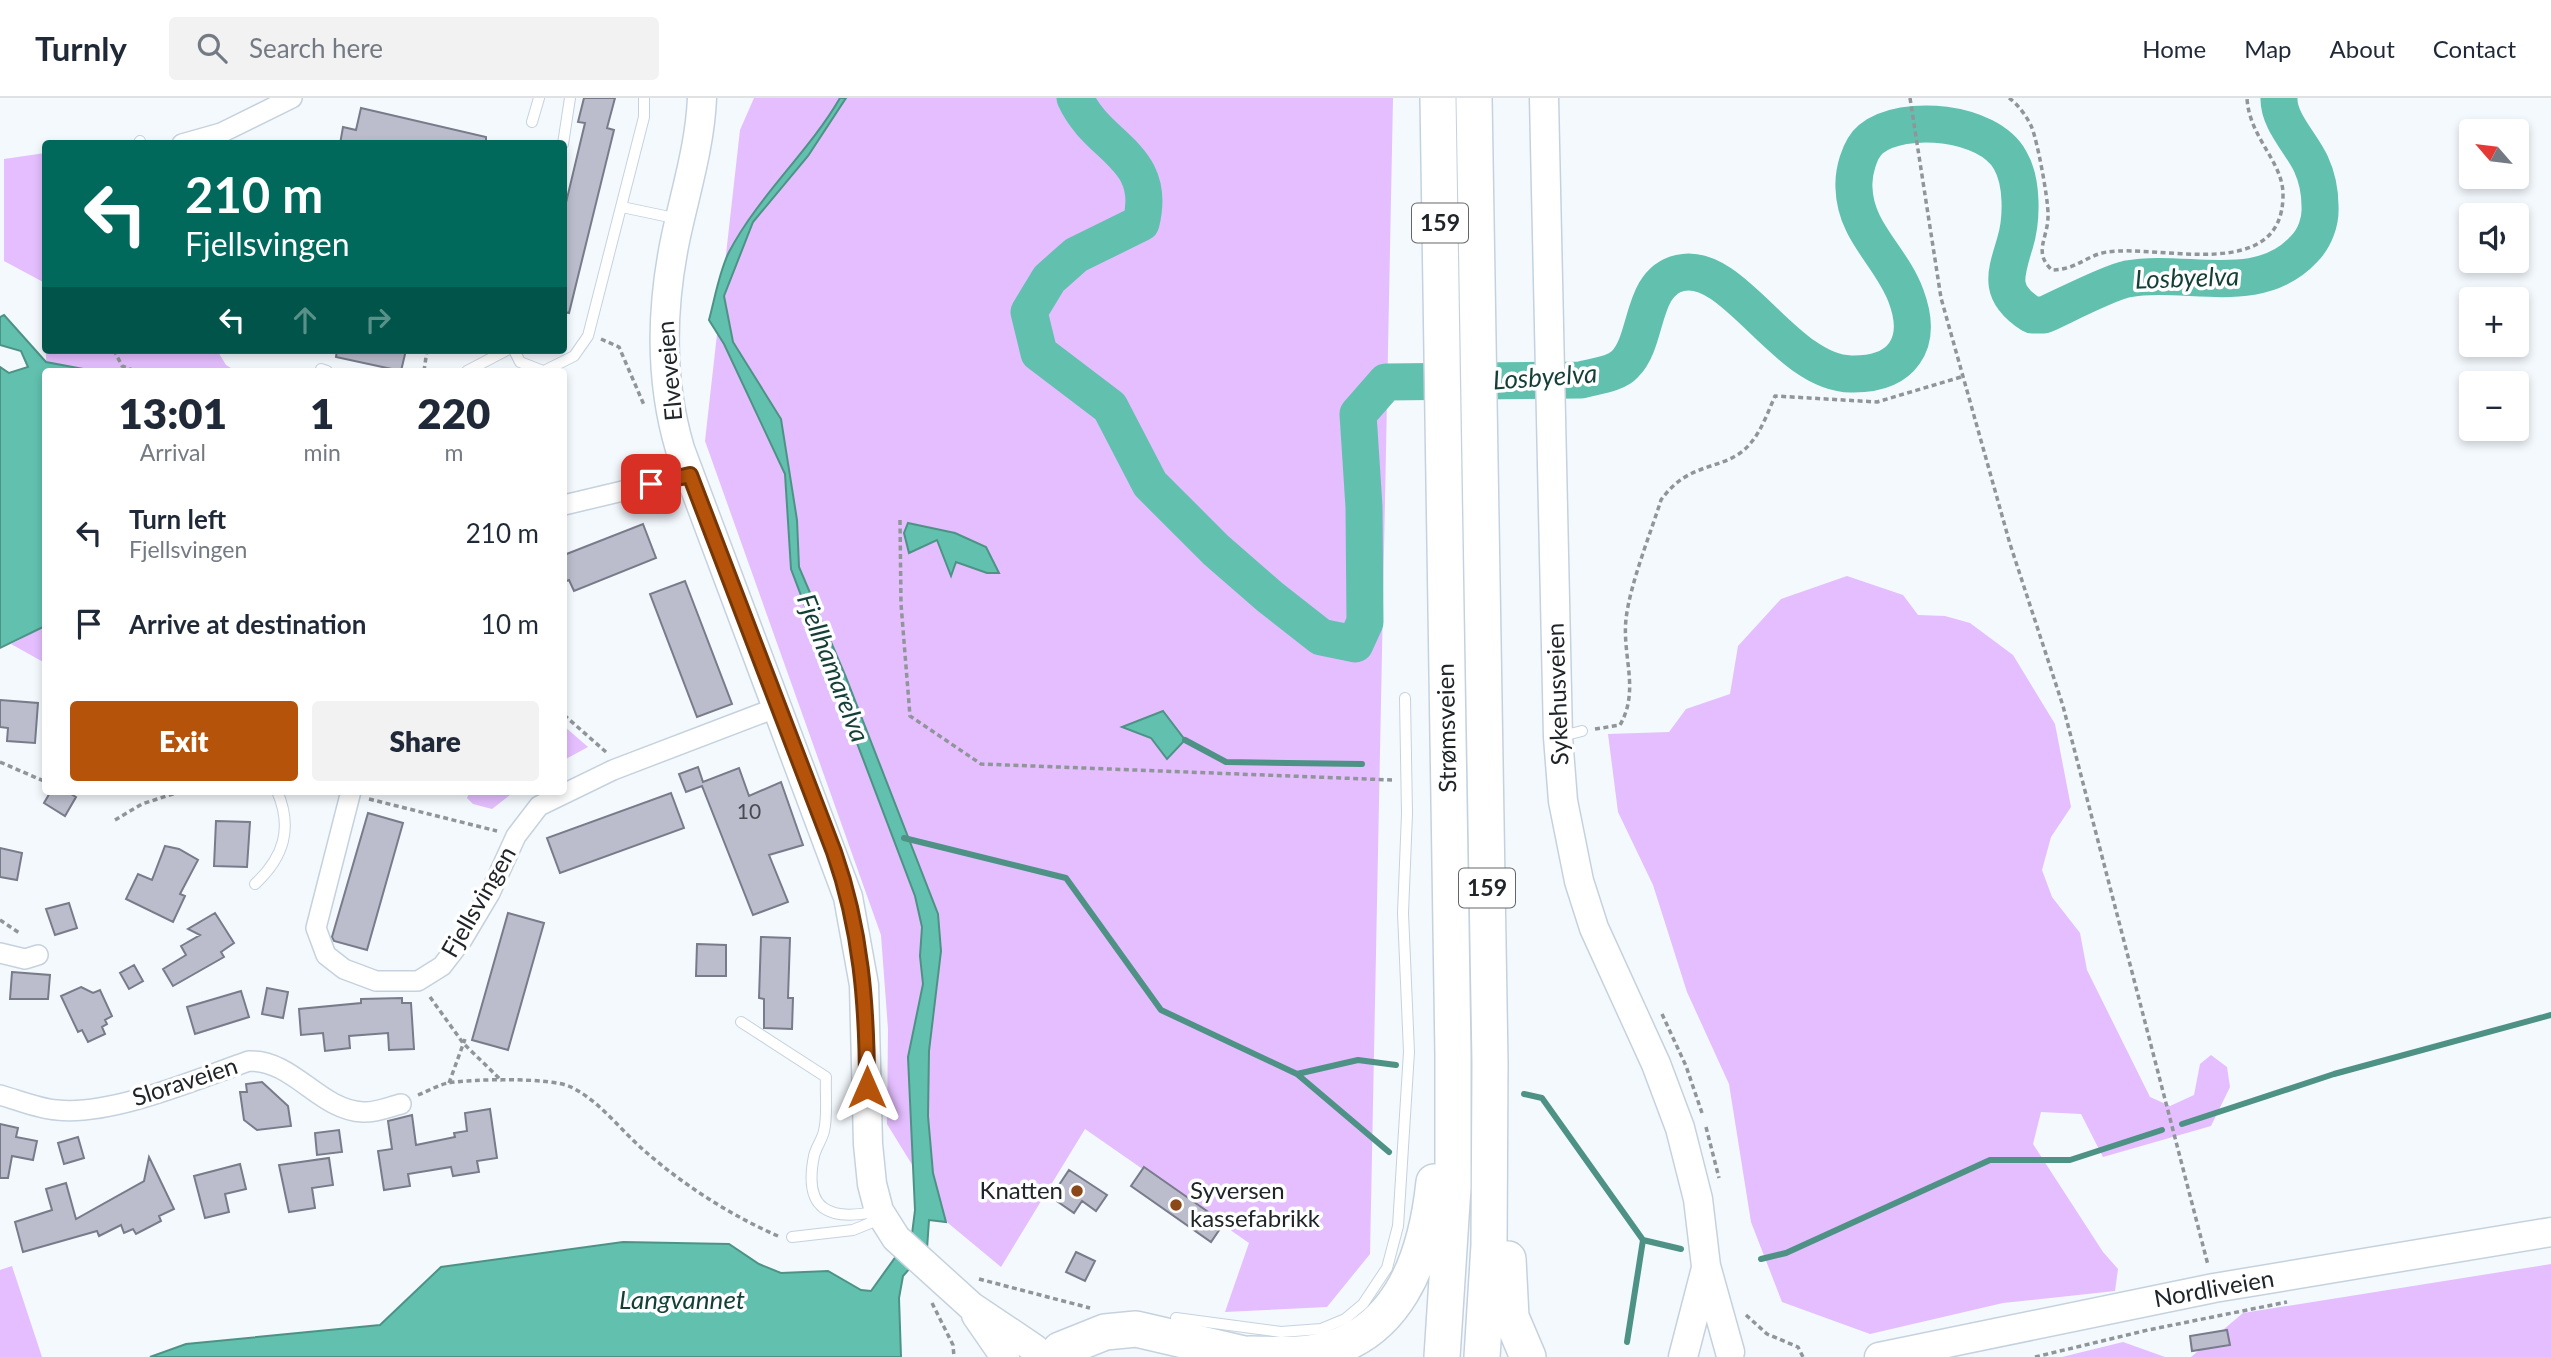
<!DOCTYPE html>
<meta charset="utf-8">
<style>
:root{--surface:#fff;--page:#f2f2f3;--text:#1f2937;--muted:#747a83;--line:#e0e1e3;--accent:#b45309}
body{margin:0;font-family:Lato,sans-serif;background:var(--page);color:var(--text);height:100vh;display:flex;flex-direction:column;font-size:26px;white-space:nowrap}
*{box-sizing:border-box;margin:0}
p{font-size:23px;color:var(--muted)}
.icon{flex:none;width:38px;height:38px;fill:none;stroke:currentColor;stroke-width:2;stroke-linecap:round;stroke-linejoin:round}
.map{position:relative;flex:1;overflow:hidden}
.sheet{position:absolute;left:42px;top:270px;width:525px;height:427px;display:flex;flex-direction:column;background:var(--surface);border-radius:7px;box-shadow:0 4px 10px #0003}
.sheet>*{flex:none}
.guide{position:absolute;left:42px;top:42px;width:525px;height:214px;border-radius:7px;box-shadow:0 4px 10px #0003;background:#00695c;color:#fff;overflow:hidden}
.needle{width:46px;rotate:298deg}
.buttons{position:absolute;left:2459px;top:21px;display:grid;gap:14px}
.buttons a{display:grid;place-items:center;width:70px;height:70px;border-radius:7px;background:var(--surface);box-shadow:0 4px 10px #0003;font-size:35px}
.pin{position:absolute;display:grid;place-items:center;width:60px;height:60px;color:#fff;margin:-30px;border-radius:14px;box-shadow:0 4px 10px #0006}
.me{position:absolute;width:77px;margin:-38px;rotate:0deg;stroke-linejoin:round;filter:drop-shadow(0 0 5px #0008)}
.turn{display:flex;align-items:center;gap:24px;height:147px;padding:0 28px;font-size:32px}
.turn .icon{width:91px;height:91px;stroke-width:2.5}
.turn b{display:block;font-size:49px;line-height:60px}
.lanes{display:flex;align-items:center;height:66px;padding:0 28px;background:#0003;justify-content:center;gap:35px;direction:ltr}
.lanes .off{opacity:.35}
.eta{display:flex;justify-content:space-evenly;align-items:center;height:119px;text-align:center}
.eta b{font-size:42px;font-weight:800;line-height:49px}
.action{display:flex;gap:14px;margin-top:auto;padding:14px 28px}
.action a{flex:1;height:80px;border-radius:7px;background:var(--accent);color:#fff;font-size:28px;font-weight:800;line-height:80px;text-align:center}
.action a+a{background:var(--page);color:var(--text)}
ul{padding:0;list-style:none}
li{display:flex;align-items:center;gap:21px;height:91px;padding:0 28px}
li div{flex:1}
li b{display:block;font-size:26px}
li em{font-style:normal}
header{display:flex;align-items:center;gap:42px;box-sizing:border-box;height:98px;padding:0 35px;background:var(--surface);border-bottom:2px solid var(--line)}
header strong{font-size:33px}
nav{display:flex;gap:38px;margin-inline-start:auto;font-size:24px}
.search{width:490px;height:63px;background:var(--page);display:flex;align-items:center;gap:18px;box-sizing:border-box;padding:0 24px;border-radius:7px;color:var(--muted);font-size:26px}
.map>svg:first-child{display:block}
.green{fill:#e4befe}
.water{fill:#61c1ae;stroke:#4e9286;stroke-width:2}
.lines{fill:none;stroke-linecap:round;stroke-linejoin:round}
.stream{stroke:#4e9286;stroke-width:6}
.river{stroke:#61c1ae;stroke-width:37}
.building{fill:#bbbdcd;stroke:#787b89;stroke-width:2}
.service-casing{stroke:#c5d2de;stroke-width:12}
.minor-casing{stroke:#c5d2de;stroke-width:22}
.secondary-casing{stroke:#c5d2de;stroke-width:31}
.motorway-casing{stroke:#c5d2de;stroke-width:38}
.path{stroke:#909599;stroke-width:3.5;stroke-dasharray:5 3.5;stroke-linecap:butt}
.service{stroke:#fff;stroke-width:10}
.minor{stroke:#fff;stroke-width:19}
.secondary{stroke:#fff;stroke-width:28}
.motorway{stroke:#fff;stroke-width:35}
.route-casing{stroke:#753606;stroke-width:18}
.route{stroke:#b45309;stroke-width:12}
.poi-dot{fill:#8b4819;stroke:#fff;stroke-width:2.5}
.labels{text-anchor:middle;stroke-width:7;stroke-linejoin:round;paint-order:stroke}
.number-label{font-size:21px;fill:#474b52}
.shield{fill:#fff;stroke:#636669;stroke-width:2}
.shield-label{font-size:23px;font-weight:bold;fill:#202529}
.street-label{font-size:24px;fill:#202529;stroke:#fff}
.poi-label{font-size:24px;fill:#202529;stroke:#fff;text-anchor:end}
.water-label{font-size:26px;font-style:italic;fill:#133f37;stroke:#fff}
</style>
<header>
<strong>Turnly</strong>
<div class="search"><svg class="icon" aria-label="search" viewBox="0 0 24 24"><circle cx="10" cy="10" r="6"/><path d="M15 15l6 6"/></svg>Search here</div>
<nav><a>Home</a><a>Map</a><a>About</a><a>Contact</a></nav>
</header>
<div class="map">
<svg width="2551" height="1259" viewBox="0 0 2551 1259">
<rect width="100%" height="100%" fill="#f4f9fe"/>
<path class="green" d="M754 0H1393L1370 1156 1327 1209 1225 1214 1249 1145 1085 1031 1001 1169 948 1125 887 1026 888 931 881 837 705 343 740 32Z
M45 55H46L45 202V185L4 163V61Z
M46 252H217L226 267 236 273H94L46 264Z
M1847 478 1903 497 1918 517 1945 518 1970 525 2013 557 2055 626 2071 709 2051 739 2042 772 2052 799 2080 835 2087 872 2150 999 2170 1008 2194 997 2200 966 2211 957 2227 969 2230 989 2211 1028 2103 1059 2081 1016 2041 1014 2033 1046 2103 1154 2118 1171 2115 1193 2003 1205 1870 1236 1782 1204 1751 1124 1729 986 1687 894 1653 787 1618 714 1608 636 1669 634 1686 611 1730 596 1738 548 1781 501Z
M45 528V565L11 546Z
M564 628 588 649 564 662Z
M470 693H515L492 711 473 706 467 700Z
M2551 1166V1259H2191L2243 1215Z
M12 1168 42 1259H0V1172Z
M2123 1244 2165 1259H2062Z"/>
<path class="water" d="M840 0H846L808 58 753 124 724 198 733 244 781 321 797 422 799 469 845 577 938 816 941 853 929 953 928 1018 933 1075 946 1124 929 1122 927 1151 903 1178 899 1200 901 1259H150L186 1246 380 1227 441 1169 623 1144 729 1146 759 1166 781 1175 828 1173 861 1192 871 1193 912 1136 915 1112 908 959 923 886 920 858 922 829 915 798 791 471 785 376 724 246 709 222C715 200 719 174 729 154 759 97 808 55 840 0Z
M4 217 46 264 94 273H46L45 528 0 550V269L9 275 28 269 21 253 0 247V219Z
M908 425 955 435 986 449 999 475H987L956 464 951 478 937 442 909 455 904 435Z
M1163 613 1185 642 1167 661 1151 640 1122 629Z"/>
<g class="lines">
<path class="stream" d="M1185 642 1226 664 1362 666
M904 740 1066 780 1161 912 1297 976 1389 1054
M1297 976 1358 962 1396 967
M1524 996 1542 1000 1643 1142 1627 1244
M2182 1026 2334 976 2551 917
M1643 1142 1681 1151
M1761 1161 1786 1155 1990 1062H2070L2162 1032"/>
<path class="river" d="M1075 0C1098 51 1158 57 1141 125L1076 157 1049 181 1029 214 1039 255 1110 309 1150 386 1216 452 1270 499 1321 539 1355 546 1365 524 1364 409 1358 316 1386 284 1581 282C1594 278 1615 277 1625 266 1649 242 1640 184 1680 175 1734 162 1785 275 1851 276 1902 277 1924 246 1906 198 1892 159 1855 134 1854 90 1853 75 1859 51 1871 41 1904 15 1988 23 2010 62 2023 84 2022 122 2015 145 2005 178 1998 195 2032 217H2044C2064 208 2108 185 2127 181 2186 170 2258 201 2304 151 2315 140 2321 123 2320 108 2320 94 2317 79 2311 66 2302 46 2278 23 2279 0"/>
</g>
<path class="building" d="M584 0H615L607 30 614 32 569 215 564 214V113L585 25 578 24Z
M361 10 486 39V46H340L343 29 356 32Z
M337 252H406L401 273 336 259Z
M643 426 656 460 574 493 569 482 564 484V457Z
M685 483 732 606 697 619 650 496Z
M0 602 38 605 35 645 7 643 8 630 0 629Z
M698 669 703 684 739 670 749 698 781 684 803 747 769 757 788 804 753 817 702 688 686 694 679 676Z
M51 693H66L76 699 65 718 44 705Z
M671 695 684 730 560 775 547 740Z
M368 715 403 725 367 852 334 843 332 839Z
M216 723 250 724 247 769 214 768Z
M165 748 179 751 198 762 180 796 185 798 173 824 126 801 138 776 152 782Z
M0 750 22 755 17 782 0 779Z
M69 805 77 830 55 837 46 811Z
M215 815 234 845 221 854 224 859 173 888 163 871 186 857 181 848 200 837 188 831Z
M508 815 544 825 508 952 472 942Z
M761 839 790 840 788 900H793L792 931 764 930V901L759 900Z
M697 846 726 847V878H696Z
M134 867 143 883 129 891 120 875Z
M12 874 50 877 48 901H10Z
M81 889 93 895 100 892 112 918 105 922 107 926 102 929 105 936 88 944 82 932 78 934 61 898Z
M267 890 288 894 283 920 262 916Z
M241 893 249 919 195 936 187 909Z
M402 900V905H411L414 951 389 952 388 935 349 938 350 950 325 953 323 935 301 937 299 911 361 905V901Z
M262 984 288 1008 291 1028 257 1032 244 1022 240 994H247L246 986Z
M490 1011 497 1060 477 1063 479 1074 453 1078 451 1069 408 1076 410 1088 384 1092 378 1053 392 1051 388 1023 412 1017 416 1047 455 1039 454 1035 467 1033 465 1015Z
M0 1026 18 1030 16 1039 37 1043 33 1062 12 1058 8 1080H0Z
M339 1032 342 1054 317 1057 315 1035Z
M78 1039 84 1060 64 1066 58 1045Z
M149 1059 174 1111 159 1118 161 1123 136 1136 133 1131 124 1135 121 1127 99 1138 97 1133 23 1154 15 1124 52 1112 46 1091 66 1085 76 1121 144 1083Z
M329 1060 333 1087 312 1090 315 1110 289 1114 279 1067Z
M240 1066 246 1091 225 1096 229 1114 205 1120 194 1078Z
M1144 1069 1224 1125 1211 1144 1131 1088Z
M1069 1072 1107 1097 1096 1113 1082 1103 1074 1115 1051 1099Z
M1076 1154 1095 1163 1085 1183 1066 1174Z
M2227 1232 2230 1247 2192 1253 2190 1238Z"/>
<g class="lines">
<defs>
<path id="service" d="M532 24 539 0
M138 46 140 43
M563 46 570 0
M622 109 679 121
M514 252 520 264 543 273
M321 271 327 273
M467 273 507 252
M544 273 574 258 588 238 644 19V0
M1562 638 1582 633
M255 786C284 759 293 730 277 693
M741 924 826 979C825 996 828 1016 824 1033 822 1042 816 1049 814 1058 803 1112 829 1124 878 1113
M792 1139 853 1132 880 1121
M1176 1220 1281 1234 1321 1231 1345 1221 1363 1206 1387 1170 1398 1128 1409 954 1403 815 1407 716 1405 600"/>
<path id="minor" d="M182 46 221 35 292 0
M564 407 690 377
M351 693 316 830 326 857 344 871 376 883H418L442 868 462 842 490 795 516 738 539 708 613 672 778 609
M0 855 25 861 38 857
M0 997C18 1002 39 1011 57 1012 112 1018 197 981 249 963 294 962 319 1012 363 1014 375 1015 389 1009 401 1006"/>
<path id="secondary" d="M702 0C700 47 686 92 676 138 661 209 659 280 680 351L848 799 864 887 868 1046 872 1086 879 1113 896 1140 971 1208 1035 1251
M1544 0 1558 639 1563 703 1579 783 1594 830 1656 966 1680 1030 1698 1101 1706 1168 1730 1254
M976 1217 1005 1259
M1683 1259 1705 1174
M1879 1259 2214 1190 2551 1134"/>
<path id="motorway" d="M1438 0 1453 957V1089L1442 1259
M1474 0 1490 965 1489 1147 1482 1259
M1508 1161 1511 1219 1528 1259
M1060 1252 1105 1234 1136 1231 1257 1259
M1250 1256C1269 1256 1290 1258 1309 1255 1397 1244 1426 1161 1434 1084"/>
</defs>
<use href="#service" class="service-casing"/>
<use href="#minor" class="minor-casing"/>
<use href="#secondary" class="secondary-casing"/>
<use href="#motorway" class="motorway-casing"/>
<path class="path" d="M1910 0 1941 200 2010 446 2063 608 2208 1167
M2009 0C2018 6 2028 20 2032 30 2038 46 2048 100 2048 116 2049 139 2032 154 2052 172 2076 172 2087 157 2107 154 2160 146 2282 186 2283 98 2284 64 2249 40 2247 0
M601 241 619 249 644 307
M114 252 122 268 135 273
M424 273 427 252
M900 422 901 506 910 618 981 666 1392 682
M564 617 606 654
M1595 631 1620 627C1640 592 1622 559 1626 521 1630 486 1650 437 1661 402 1690 361 1725 374 1749 347 1761 334 1768 314 1775 298L1877 304 1961 279
M0 664 46 684
M369 701 497 733
M115 722 142 706 182 693
M0 822 21 836
M430 899 463 945 502 983
M1662 916 1686 968 1702 1015
M449 985 465 941
M418 997C428 993 438 987 448 985 471 981 551 979 571 989 600 1003 622 1034 647 1055 685 1088 732 1118 778 1138
M1706 1029 1719 1080
M979 1181 1090 1210
M932 1205 953 1247 954 1259
M1746 1217 1767 1236 1798 1249 1803 1259
M2035 1259 2148 1232 2287 1204"/>
<use href="#service" class="service"/>
<use href="#minor" class="minor"/>
<use href="#secondary" class="secondary"/>
<use href="#motorway" class="motorway"/>
</g>
<g class="lines">
<defs>
<path id="route" d="M651 386 690 377 834 754C861 831 867 907 867 989"/>
</defs>
<use href="#route" class="route-casing"/>
<use href="#route" class="route"/>
</g>
<g class="poi-dot">
<circle cx="1077" cy="1093" r="7"/>
<circle cx="1176" cy="1107" r="7"/>
</g>
<g class="labels">
<g class="number-label">
<text x="749" y="721">10</text>
</g>
<g class="shield">
<rect x="1412" y="105.5" width="56" height="39" rx="5"/>
<rect x="1459" y="770.5" width="56" height="39" rx="5"/>
</g>
<g class="shield-label">
<text x="1440" y="133">159</text>
<text x="1487" y="798">159</text>
</g>
<g class="street-label">
<text transform="translate(670 273) rotate(-95)" y="8">Elveveien</text>
<text transform="translate(1558 596) rotate(-92)" y="8">Sykehusveien</text>
<text transform="translate(1447 630) rotate(-91)" y="8">Strømsveien</text>
<text transform="translate(479 804) rotate(-60)" y="8">Fjellsvingen</text>
<text transform="translate(185 984) rotate(-18)" y="8">Sloraveien</text>
<text transform="translate(2214 1191) rotate(-10)" y="8">Nordliveien</text>
</g>
<g class="poi-label">
<text x="1063" y="1101">Knatten</text>
<text x="1190" y="1101" text-anchor="start">Syversen<tspan x="1190" dy="28">kassefabrikk</tspan></text>
</g>
<g class="water-label">
<text transform="translate(2187 180) rotate(-2)" y="9">Losbyelva</text>
<text transform="translate(1545 279) rotate(-4)" y="9">Losbyelva</text>
<text transform="translate(833 570) rotate(69)" y="9">Fjellhamarelva</text>
<text x="682" y="1211">Langvannet</text>
</g>
</g>
</svg>
<div class="buttons">
<a><svg class="needle" viewBox="-14 -14 28 28"><path d="M0-13l5 13h-10z" fill="#e53935"/><path d="M0 13l5-13h-10z" fill="#747a83"/></svg></a>
<a><svg class="icon" aria-label="sound" viewBox="0 0 24 24"><path d="M4 9h4l5-4v14l-5-4H4zM17 9q2 3 0 6"/></svg></a>
<a>+</a>
<a>−</a>
</div>
<div class="pin" style="left:651px;top:386px;background:#d93025"><svg class="icon" aria-label="arrive" viewBox="0 0 24 24"><path d="M6 21V4h12l-3 4 3 4H6"/></svg></div>
<svg class="me" style="left:867px;top:989px" viewBox="-20 -20 40 40"><path d="M0-17L14 15 0 8-14 15z" fill="#b45309" stroke="#fff" stroke-width="4"/></svg>
<div class="guide">
<div class="turn"><svg class="icon" aria-label="left" viewBox="0 0 24 24"><path d="M17 20v-9H6M10 6l-5 5 5 5"/></svg><div><b>210 m</b>Fjellsvingen</div></div>
<div class="lanes"><svg class="icon" aria-label="left" viewBox="0 0 24 24"><path d="M17 20v-9H6M10 6l-5 5 5 5"/></svg><svg class="icon off" aria-label="ahead" viewBox="0 0 24 24"><path d="M12 20V5M6 11l6-6 6 6"/></svg><svg class="icon off" aria-label="right" viewBox="0 0 24 24"><path d="M7 20v-9h11M14 6l5 5-5 5"/></svg></div>
</div>
<section class="sheet">
<div class="eta">
<div><b>13:01</b><p>Arrival</p></div>
<div><b>1</b><p>min</p></div>
<div><b>220</b><p>m</p></div>
</div>
<ul>
<li><svg class="icon" aria-label="left" viewBox="0 0 24 24"><path d="M17 20v-9H6M10 6l-5 5 5 5"/></svg><div><b>Turn left</b><p>Fjellsvingen</p></div><em>210 m</em></li>
<li><svg class="icon" aria-label="arrive" viewBox="0 0 24 24"><path d="M6 21V4h12l-3 4 3 4H6"/></svg><div><b>Arrive at destination</b></div><em>10 m</em></li>
</ul>
<div class="action"><a>Exit</a><a>Share</a></div>
</section>
</div>
